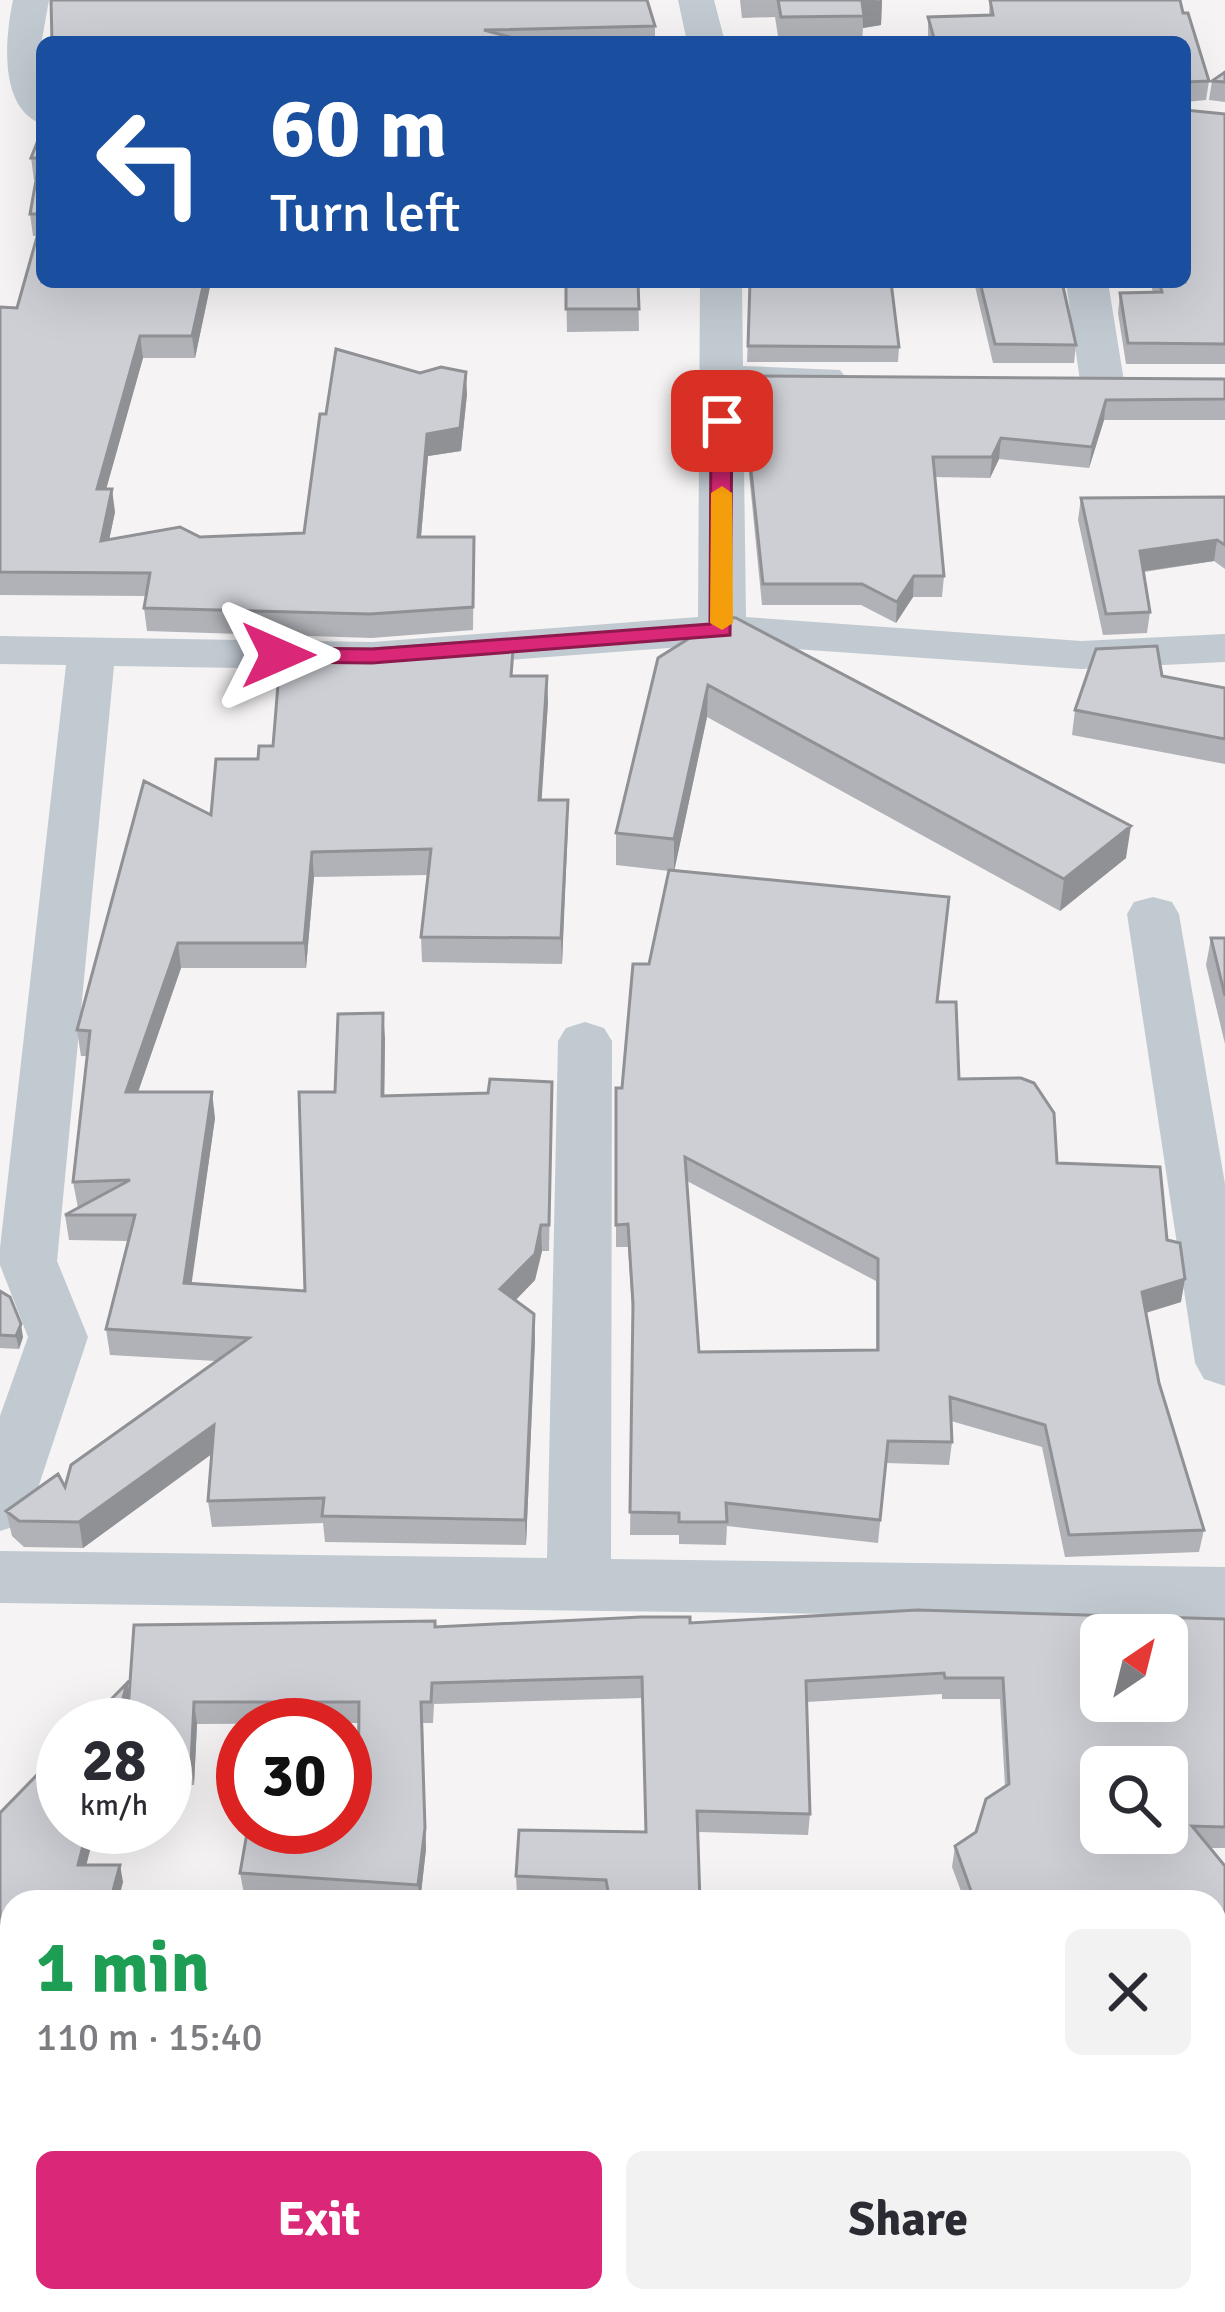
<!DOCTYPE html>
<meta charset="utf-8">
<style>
:root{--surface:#fff;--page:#f2f2f3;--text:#2b2b33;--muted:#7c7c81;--accent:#db2777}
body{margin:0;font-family:Signika,sans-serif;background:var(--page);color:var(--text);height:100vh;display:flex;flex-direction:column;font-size:45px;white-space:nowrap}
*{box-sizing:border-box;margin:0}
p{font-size:39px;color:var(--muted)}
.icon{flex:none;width:66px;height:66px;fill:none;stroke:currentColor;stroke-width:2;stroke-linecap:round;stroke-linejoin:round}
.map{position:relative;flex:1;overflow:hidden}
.side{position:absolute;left:0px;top:1890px;width:1227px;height:423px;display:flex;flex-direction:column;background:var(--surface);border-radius:36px 36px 0 0;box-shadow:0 12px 48px #0002}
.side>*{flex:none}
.hud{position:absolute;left:36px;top:36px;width:1155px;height:252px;border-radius:18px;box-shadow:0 12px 48px #0002;background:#1a4fa0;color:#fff;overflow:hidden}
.needle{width:78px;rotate:35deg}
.tools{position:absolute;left:1080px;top:1614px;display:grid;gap:24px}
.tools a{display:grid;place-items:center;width:108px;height:108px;border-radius:18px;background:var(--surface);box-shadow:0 12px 48px #0002;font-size:60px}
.speed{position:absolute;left:36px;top:1698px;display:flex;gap:24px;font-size:60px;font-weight:700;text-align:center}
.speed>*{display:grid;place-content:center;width:156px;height:156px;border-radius:50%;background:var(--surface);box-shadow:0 12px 48px #0002;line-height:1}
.speed small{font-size:30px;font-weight:400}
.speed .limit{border:18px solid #d22;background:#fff;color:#111}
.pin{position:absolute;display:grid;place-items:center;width:102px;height:102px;color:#fff;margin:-51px;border-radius:24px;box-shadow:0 6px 18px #0006}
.me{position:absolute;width:132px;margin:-66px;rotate:90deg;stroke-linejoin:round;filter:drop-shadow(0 0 9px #0008)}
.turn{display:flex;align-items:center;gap:42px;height:252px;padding:0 36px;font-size:54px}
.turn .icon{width:156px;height:156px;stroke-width:2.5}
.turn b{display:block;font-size:84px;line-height:102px}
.round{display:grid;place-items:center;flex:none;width:126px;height:126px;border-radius:18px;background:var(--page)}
.summary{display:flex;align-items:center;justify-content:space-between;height:204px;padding:0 36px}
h1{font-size:72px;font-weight:700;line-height:90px;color:#1e9e55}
.primary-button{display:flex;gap:24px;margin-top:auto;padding:24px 36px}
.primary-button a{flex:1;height:138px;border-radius:18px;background:var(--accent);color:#fff;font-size:48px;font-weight:700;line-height:138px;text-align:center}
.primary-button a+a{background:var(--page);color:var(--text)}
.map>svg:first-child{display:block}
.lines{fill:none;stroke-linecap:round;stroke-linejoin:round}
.street{fill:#c1cad1;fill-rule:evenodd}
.wall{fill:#b0b2b7;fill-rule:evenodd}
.shaded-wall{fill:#909195}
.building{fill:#cdcfd5;stroke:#909195;stroke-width:3;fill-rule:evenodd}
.route{fill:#db2777;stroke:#8e194d;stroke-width:3}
.slow{fill:#f59e0b}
</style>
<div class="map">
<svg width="1225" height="2312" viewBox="0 0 1225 2312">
<rect width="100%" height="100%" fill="#f5f3f3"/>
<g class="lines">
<path class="street" d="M13 0H49L38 62 42 124C0 109 4 43 13 0Z
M678 0H714L725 42H687Z
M700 282H742L743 366 840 370 847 379 840 388 743 392 746 617 1081 641 1225 634V662L1081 669 722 644 372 670 114 666 57 1261 88 1337 32 1506 22 1524 0 1531V1416L28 1337 0 1265V1248L66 665 0 664V636L372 642 698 617Z
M1066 282H1108L1124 381 1117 390H1087L1080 381Z
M1153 897 1172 902 1179 914 1225 1184V1386L1204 1379 1195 1363 1127 914 1134 902Z
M585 1022 604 1028 612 1041 611 1559 1225 1567V1619L0 1603V1551L547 1558 558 1041 566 1028Z"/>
</g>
<path class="wall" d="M51 0 655 26V42H52Z
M740 0H882L881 25 863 28 862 42H779L775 17 742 18Z
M990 0 1183 13 1209 81 1206 100 1185 102V42H928V17L989 15Z
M1225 72V102L1209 100 1212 81Z
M1225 114V364H1126L1118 313 1120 293 1153 292 1150 282H1185Z
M42 130V282H211L195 358H143L106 489 115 512 109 540 304 533 467 394 461 451 428 456 421 537H474L473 630 372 638 147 631 144 608 146 596 0 595V307L17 308 37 236H33L30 214 36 180H34L31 158Z
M558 282H638L639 331 567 332 566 282Z
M750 282 899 347 898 362H747Z
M974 282H1062L1076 345 1074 363H993Z
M749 376 1225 379V420H1104L1089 468 999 459 990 478 935 477 944 576 942 597H913L896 623 861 605H762L749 473Z
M1225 497V569L1214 561 1144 572 1150 612 1147 633 1103 635 1078 520 1081 498Z
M371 649H472L513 676 548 702 541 800H568L562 964 422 962 421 937 428 875 314 877 306 968H181L138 1092 215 1118 191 1283 305 1291 335 1092 385 1038 384 1096 488 1093 552 1082 549 1251H542L535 1280 515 1301 534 1314 535 1340 526 1545 325 1542 323 1523 212 1527 208 1501 212 1454 83 1548 24 1547 12 1536 6 1511 65 1487 216 1361 110 1355 106 1329 129 1241 69 1240 65 1215 78 1208 73 1182 88 1056H81L77 1030 211 815 258 759 273 746Z
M658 658 1126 858 1060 911 707 717 674 871 937 1002 959 1079 1057 1163 1167 1240 1181 1302 1146 1313 1159 1383 1204 1530 1199 1552 1065 1557 1042 1447 951 1421 952 1442 949 1465 886 1463 878 1543 727 1526 726 1545 679 1544V1535H630L633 1324 628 1247H616V1088H622L669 871 616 865V833ZM687 1181 876 1281V1350L699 1352Z
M1162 676 1225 688V764L1072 735 1075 710Z
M1211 938H1225V1044L1206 965Z
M0 1291 23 1337 19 1349 0 1348Z
M1225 1619V1848H1210L1225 1866V2201H1215V1902H965L952 1867 955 1846 976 1832 1005 1786 1000 1699H942V1694L807 1702 810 1814 808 1835 698 1832 700 1902H607L606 1900 517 1896 516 1876 645 1832 642 1698 434 1704 433 1723H423L426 1849 420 1902H366L244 1894 240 1873 358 1814V1723L197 1724 194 1785 165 1786V1725L128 1709 124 1725H86L127 1683 129 1694 435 1627Z"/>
<path class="shaded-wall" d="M882 0 881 25 863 28 862 2Z
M204 282H211L195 358 192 336Z
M140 336 143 358 100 511 97 489Z
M466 372 467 394 461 451 428 456 419 559 418 537 427 434Z
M1106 400 1104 420 1089 468 1092 447Z
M1001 438 999 459 990 478 992 457Z
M112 489 115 512 104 564 101 541Z
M1217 540 1214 561 1137 572 1140 551Z
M914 576 913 597 896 623 897 602Z
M547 676 548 702 540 825 539 800Z
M708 685 707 717 674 872V839Z
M568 800V826L562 964 561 938Z
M1131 826 1126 858 1060 911 1064 879Z
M312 852 314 877 306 968 304 943Z
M178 943 181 968 129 1118 126 1092Z
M383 1013 385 1038 384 1122 382 1096Z
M212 1092 215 1118 188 1309 184 1283Z
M541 1225 542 1251 535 1280 501 1315 500 1289Z
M1185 1279 1181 1302 1138 1315 1142 1292Z
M534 1314 535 1340 526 1545 525 1520Z
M21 1324 23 1337 19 1349 16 1336Z
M214 1425 217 1450 83 1548 79 1522Z
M127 1683 130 1701 124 1725H116Z
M194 1702 197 1724 194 1785 191 1764Z
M421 1702 426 1849 420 1902 418 1885Z
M88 1827H96L82 1882 78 1865Z
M120 1865 123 1882 118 1902H110Z
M12 2055V2075L0 2087V2066Z
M70 2301H89L74 2312H55Z
M668 2301H675L674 2305 668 2312H649Z"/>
<path class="building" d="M51 0H647L655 26 484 30 528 42H52Z
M778 0H876L862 2 864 16 781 17Z
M990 0H1180L1183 13H1188L1209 81 1185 82V42H935L928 17 993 15Z
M1225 72V82L1212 81Z
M1185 110 1225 114V344L1128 343 1120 293 1162 292 1159 282H1185Z
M42 130V214H30L40 158H31Z
M42 219V282H204L192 336H140L97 489H112L101 541 180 527 200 537 304 533 320 414H326L336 349 420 373 441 367 466 372 460 428 427 434 418 537H474L473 607 370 614 144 608 150 573 0 572V307L17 308Z
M566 282H638L639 309H566Z
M750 282H891L899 347 748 346Z
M980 282H1062L1076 345 995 344Z
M749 376 1225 379V399L1106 400 1092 447 1001 438 992 457H933L944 576H914L897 602 862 584H763L749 452Z
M1225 497V545L1217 540 1140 551 1150 612 1106 614 1081 498Z
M723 617 736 618 1131 826 1064 879 708 685 674 839 616 833 658 658Z
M472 642 471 649 513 650 511 676H547L539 800H568L561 938 421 937 431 849 312 852 304 943H178L126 1092H212L184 1283 305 1291 299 1092H335L338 1014 383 1013 382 1096 488 1093 490 1079 552 1082 549 1225H541L535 1254 500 1289 534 1314 525 1520 322 1516 324 1498 208 1501 214 1425 79 1522 19 1521 6 1511 58 1474 65 1487 71 1465 249 1338 106 1329 135 1215H65L130 1180 73 1182 90 1031 77 1030 144 781 211 815 216 759H258L259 746H273L281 648 371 649Z
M1157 646 1162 676 1225 688V739L1075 710 1096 649Z
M669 870 949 897 937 1002H956L959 1079 1021 1078 1034 1083 1054 1113 1057 1163 1160 1167 1167 1240 1180 1243 1185 1279 1142 1292 1159 1383 1204 1530 1069 1535 1045 1425 950 1397 952 1442 888 1441 880 1520 726 1503 727 1522H679V1513L630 1512 633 1304 628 1224 616 1225V1088H622L633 964H649ZM685 1157 878 1259V1350L699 1352Z
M1211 938H1225V996Z
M0 1291 10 1297 21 1324 16 1336 0 1335Z
M917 1610 1225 1619V1827L1192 1826 1225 1866V2181H1215V1902H975L955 1846 976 1832 986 1799 1009 1784 1003 1678H945L944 1673 806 1681 810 1814 697 1811 700 1902H610L606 1880 516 1876 519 1830 646 1832 642 1677 432 1683 431 1702H421L425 1828 418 1885 240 1873 248 1827H345V1813L358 1814 359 1702H194L191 1764 165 1765V1725H127L134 1625 435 1621V1627L641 1617H690V1623ZM1101 1635H1167V1701H1101ZM1101 1767H1167V1833H1101Z
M127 1683 116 1725H86Z
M63 1748V1827H88L78 1865H120L110 1902H12V2055L0 2066V1813Z
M12 2270V2301H70L55 2312H1L0 2278Z
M567 2301H668L662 2308 649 2312H547Z"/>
<path class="route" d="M722 414 732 421 730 635 372 663 278 662 267 655 278 648 372 649 710 624 711 421Z"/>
<path class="slow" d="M722 486 732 493 733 623 722 630 710 623 711 493Z"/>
</svg>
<div class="tools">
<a><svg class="needle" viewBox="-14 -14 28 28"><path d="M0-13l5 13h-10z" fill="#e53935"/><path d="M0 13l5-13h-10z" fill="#7c7c81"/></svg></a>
<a><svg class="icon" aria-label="search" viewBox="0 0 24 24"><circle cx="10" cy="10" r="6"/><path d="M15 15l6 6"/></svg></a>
</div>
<div class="speed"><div>28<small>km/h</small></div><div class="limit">30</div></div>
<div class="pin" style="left:722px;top:421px;background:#d93025"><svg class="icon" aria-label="arrive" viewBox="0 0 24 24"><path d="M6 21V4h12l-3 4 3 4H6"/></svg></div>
<svg class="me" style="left:278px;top:655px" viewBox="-20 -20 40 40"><path d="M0-17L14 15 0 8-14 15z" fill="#db2777" stroke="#fff" stroke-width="4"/></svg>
<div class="hud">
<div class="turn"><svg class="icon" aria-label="left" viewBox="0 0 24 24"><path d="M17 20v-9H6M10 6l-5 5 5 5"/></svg><div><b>60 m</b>Turn left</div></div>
</div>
<section class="side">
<div class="summary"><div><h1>1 min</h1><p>110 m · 15:40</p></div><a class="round"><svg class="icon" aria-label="close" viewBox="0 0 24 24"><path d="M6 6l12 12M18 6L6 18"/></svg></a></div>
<div class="primary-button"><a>Exit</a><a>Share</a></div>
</section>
</div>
